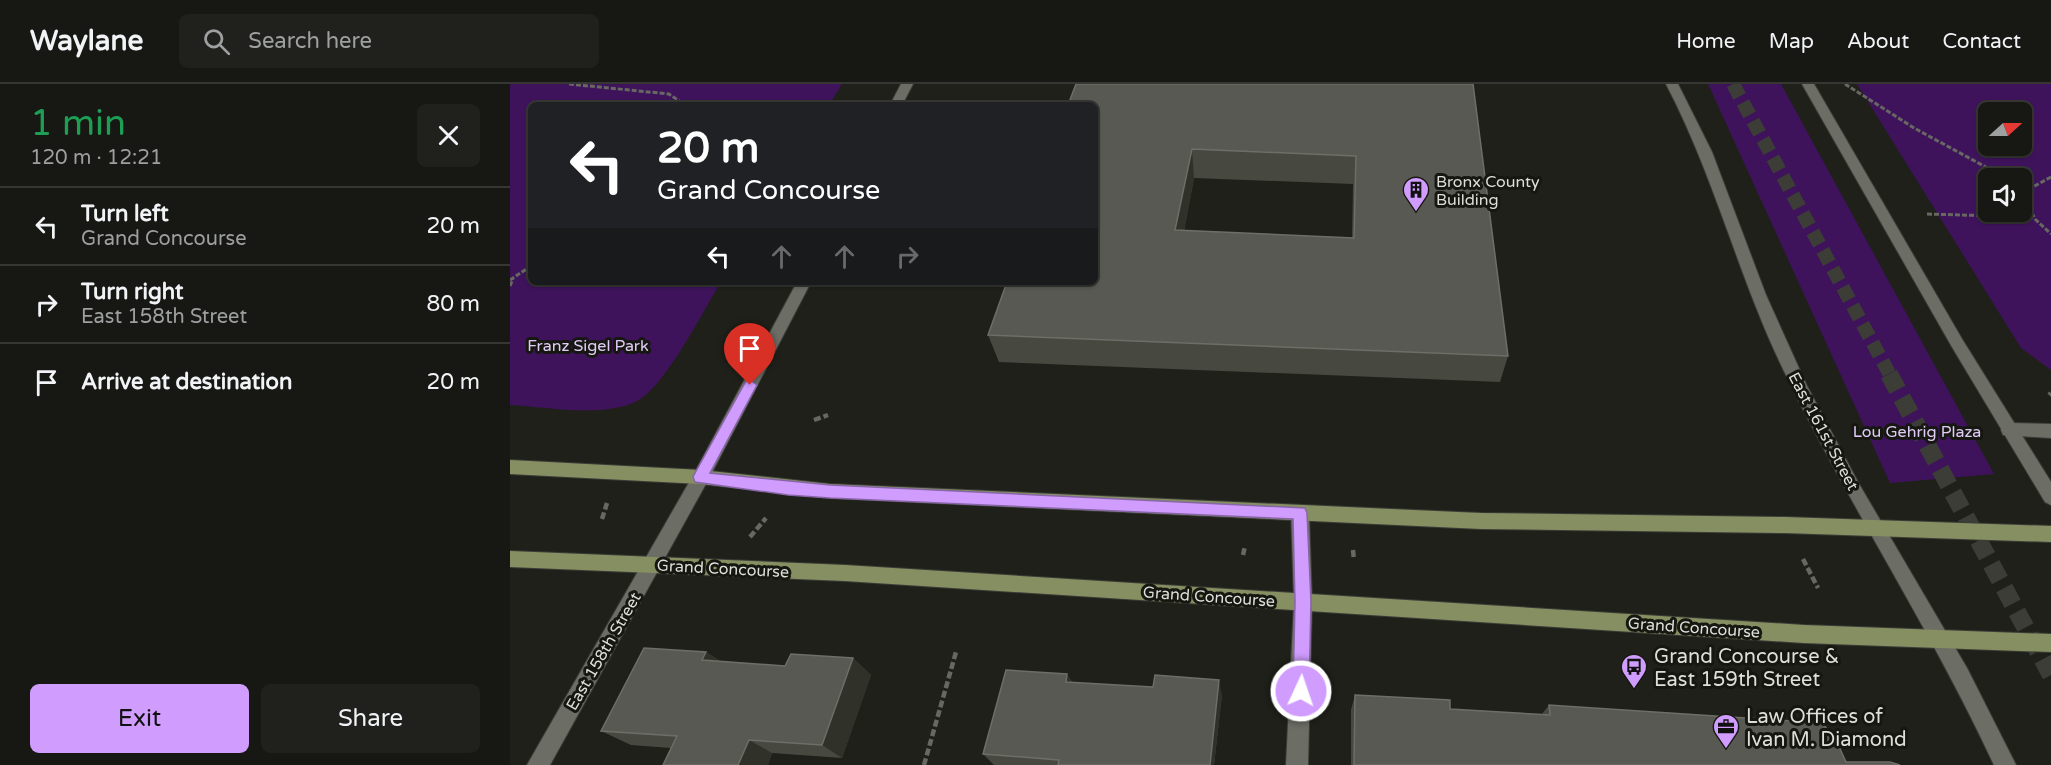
<!DOCTYPE html>
<meta charset="utf-8">
<style>
:root{--surface:#171813;--page:#20211c;--text:#f1f3f6;--muted:#9ea0a0;--line:#363733;--accent:#d09dff}
body{margin:0;font-family:"Varela Round",sans-serif;background:var(--page);color:var(--text);height:100vh;display:flex;flex-direction:column;font-size:22px;white-space:nowrap}
*{box-sizing:border-box;margin:0}
p{font-size:20px;color:var(--muted)}
.icon{flex:none;width:33px;height:33px;fill:none;stroke:currentColor;stroke-width:2;stroke-linecap:round;stroke-linejoin:round}
.map{position:relative;flex:1;overflow:hidden}
.details{display:flex;flex-direction:column;background:var(--surface);width:510px}
.details>*{flex:none}
.top-card{position:absolute;left:18px;top:18px;width:570px;height:183px;border-radius:9px;box-shadow:0 2px 4px #0004,0 0 0 2px var(--line);background:#202124;color:#fff;overflow:hidden}
.needle{width:39px;rotate:69deg}
.controls{position:absolute;left:1468px;top:18px;display:grid;gap:12px}
.controls a{display:grid;place-items:center;width:54px;height:54px;border-radius:9px;background:var(--surface);box-shadow:0 2px 4px #0004,0 0 0 2px var(--line);font-size:30px}
.pin{position:absolute;display:grid;place-items:center;width:51px;height:51px;color:#fff;margin:-62px -26px;border-radius:50% 50% 50% 0;rotate:-45deg;box-shadow:0 0 6px #0007}
.pin .icon{rotate:45deg}
.me{position:absolute;width:66px;margin:-33px;rotate:3deg;stroke-linejoin:round;filter:drop-shadow(0 0 4px #0008)}
.turn{display:flex;align-items:center;gap:21px;height:126px;padding:0 30px;font-size:27px}
.turn .icon{width:78px;height:78px;stroke-width:2.5}
.turn b{display:block;font-size:42px;line-height:51px}
.lanes{display:flex;align-items:center;height:57px;padding:0 30px;background:#0003;justify-content:center;gap:30px;direction:ltr}
.lanes .off{opacity:.35}
.round{display:grid;place-items:center;flex:none;width:63px;height:63px;border-radius:9px;background:var(--page)}
.summary{display:flex;align-items:center;justify-content:space-between;height:102px;padding:0 30px}
h1{font-size:36px;font-weight:600;line-height:45px;color:#1e9e55}
.cta{display:flex;gap:12px;margin-top:auto;padding:12px 30px}
.cta a{flex:1;height:69px;border-radius:9px;background:var(--accent);color:#111;font-size:24px;font-weight:600;line-height:69px;text-align:center}
.cta a+a{background:var(--page);color:var(--text)}
ul{padding:0;list-style:none}
li{display:flex;align-items:center;gap:18px;height:78px;padding:0 30px;border-top:2px solid var(--line)}
li div{flex:1}
li b{display:block;font-size:22px}
li em{font-style:normal}
header{display:flex;align-items:center;gap:36px;box-sizing:border-box;height:84px;padding:0 30px;background:var(--surface);border-bottom:2px solid var(--line)}
header strong{font-size:28px}
nav{display:flex;gap:33px;margin-inline-start:auto;font-size:21px}
.search{width:420px;height:54px;background:var(--page);display:flex;align-items:center;gap:15px;box-sizing:border-box;padding:0 21px;border-radius:9px;color:var(--muted);font-size:22px}
main{display:flex;flex:1;min-height:0}
.map>svg:first-child{display:block}
.green{fill:#3e135c;fill-rule:evenodd}
.lines{fill:none;stroke-linecap:round;stroke-linejoin:round}
.secondary-tunnel-far1{stroke:#3c3d36;stroke-width:14;stroke-dasharray:14 7;stroke-linecap:butt}
.secondary-tunnel{stroke:#3c3d36;stroke-width:18;stroke-dasharray:18 9;stroke-linecap:butt}
.minor-casing{stroke:#3c3d38;stroke-width:2}
.tertiary-casing{stroke:#3c3d38;stroke-width:2}
.secondary-casing{stroke:#3c3d38;stroke-width:2}
.primary-casing{stroke:#3c3d38;stroke-width:2}
.path-far1{stroke:#676861;stroke-width:3;stroke-dasharray:5 2;stroke-linecap:butt}
.path{stroke:#676861;stroke-width:4.5;stroke-dasharray:7 3;stroke-linecap:butt}
.minor{fill:#6c6e66;fill-rule:evenodd}
.tertiary{fill:#6c6e66;fill-rule:evenodd}
.secondary{fill:#6c6e66;fill-rule:evenodd}
.primary{fill:#868f61;fill-rule:evenodd}
.wall{fill:#474941;fill-rule:evenodd}
.shaded-wall{fill:#30322a}
.building{fill:#585952;stroke:#6d6e67;stroke-width:1.5;fill-rule:evenodd}
.route{fill:#d09dff;stroke:#8766a6;stroke-width:1.5}
.labels{text-anchor:middle;stroke-width:6;stroke-linejoin:round;paint-order:stroke}
.poi-label{font-size:16px;fill:#dedfda;stroke:#151710;text-anchor:start}
.park-label{font-size:16px;fill:#e0cbf6;stroke:#151710}
.street-label{font-size:16px;fill:#dedfda;stroke:#151710}
.near-poi-label{font-size:20px;fill:#dedfda;stroke:#151710;text-anchor:start}
</style>
<header>
<strong>Waylane</strong>
<div class="search"><svg class="icon" aria-label="search" viewBox="0 0 24 24"><circle cx="10" cy="10" r="6"/><path d="M15 15l6 6"/></svg>Search here</div>
<nav><a>Home</a><a>Map</a><a>About</a><a>Contact</a></nav>
</header>
<main>
<section class="details">
<div class="summary"><div><h1>1 min</h1><p>120 m · 12:21</p></div><a class="round"><svg class="icon" aria-label="close" viewBox="0 0 24 24"><path d="M6 6l12 12M18 6L6 18"/></svg></a></div>
<ul>
<li><svg class="icon" aria-label="left" viewBox="0 0 24 24"><path d="M17 20v-9H6M10 6l-5 5 5 5"/></svg><div><b>Turn left</b><p>Grand Concourse</p></div><em>20 m</em></li>
<li><svg class="icon" aria-label="right" viewBox="0 0 24 24"><path d="M7 20v-9h11M14 6l5 5-5 5"/></svg><div><b>Turn right</b><p>East 158th Street</p></div><em>80 m</em></li>
<li><svg class="icon" aria-label="arrive" viewBox="0 0 24 24"><path d="M6 21V4h12l-3 4 3 4H6"/></svg><div><b>Arrive at destination</b></div><em>20 m</em></li>
</ul>
<div class="cta"><a>Exit</a><a>Share</a></div>
</section>
<div class="map">
<svg width="1541" height="681" viewBox="0 0 1541 681">
<rect width="100%" height="100%" fill="#1f2019"/>
<path class="green" d="M0 0H332L319 21H21V198H211C193 227 155 303 127 317 95 334 36 323 0 321Z
M1198 0H1271L1484 390 1380 399Z
M1347 0H1541V286L1511 264ZM1479 28H1512V62H1479ZM1479 94H1512V128H1479Z"/>
<g class="lines">
<path class="secondary-tunnel-far1" d="M1223 0 1380 291"/>
<path class="secondary-tunnel" d="M1379 290 1541 591"/>
<defs>
<path id="minor" d="M391 0H403L392 21H380Z
M287 198H301L197 398 40 681H17L185 388Z
M790 421 796 424 799 429 802 518 798 681H776L784 518 781 429 784 424Z"/>
<path id="tertiary" d="M1499 339 1541 340V354L1493 351 1491 346 1493 341Z"/>
<path id="secondary" d="M1156 0H1168L1202 68 1256 211 1297 302 1349 400 1457 584 1506 681H1484C1421 545 1338 420 1273 285 1228 192 1204 91 1156 0Z
M1292 0H1304L1452 255 1541 398V421L1535 418 1442 263Z"/>
<path id="primary" d="M0 376 191 386 320 400 971 429 1275 433 1541 442V458L1275 449 971 445 320 414 191 400 0 390Z
M0 467 335 481 1294 541 1541 550V568L1294 559 335 497 0 483Z"/>
</defs>
<use href="#minor" class="minor-casing"/>
<use href="#tertiary" class="tertiary-casing"/>
<use href="#secondary" class="secondary-casing"/>
<use href="#primary" class="primary-casing"/>
<path class="path-far1" d="M59 0 159 10 175 21
M1335 0 1404 44 1496 94
M1541 93 1521 104 1517 118 1525 135 1541 150
M1512 103 1518 106
M1417 130 1523 133
M0 196 21 182
M0 202 3 195"/>
<path class="path" d="M1539 311 1541 309
M304 336 318 331
M92 435 97 419
M240 453 256 434
M843 466 844 476
M733 471 735 462
M1293 475 1308 504
M414 681 446 568"/>
<use href="#minor" class="minor"/>
<use href="#tertiary" class="tertiary"/>
<use href="#secondary" class="secondary"/>
<use href="#primary" class="primary"/>
</g>
<path class="wall" d="M963 0 998 272 990 298 489 278 478 251 585 21ZM684 94 843 100 842 154 674 147Z
M196 568 210 577 275 582 343 574 361 591 332 674 262 669 258 681H153L161 664 121 661 91 647Z
M557 590 562 598 712 611 704 681H484L473 670Z
M845 611 940 625 1032 630 1039 621 1336 678 1390 681H841V626Z"/>
<path class="shaded-wall" d="M682 65 684 94 669 174 665 146Z
M196 568 220 584 192 576Z
M343 574 361 591 332 674 312 661Z
M557 590 566 606 556 598Z
M709 596 712 611 704 681H700Z
M239 656 262 669 258 681H228Z"/>
<path class="building" d="M566 0H963L998 272 478 251 497 198H585V21H558ZM682 65 846 72 844 154 665 146Z
M134 564 196 568 192 576 275 582 281 570 343 574 312 661 239 656 228 681H153L167 652 91 647Z
M496 586 557 590 556 598 643 603 645 591 709 596 700 681H548L549 676 473 670Z
M845 611 940 616V625L1040 631 1039 621 1312 639 1326 656 1336 678H1380L1390 681H844Z"/>
<path class="route" d="M240 296 247 301 200 389 320 401 795 424 797 429 801 518 799 607 797 613 791 615 785 613 783 607 785 518 783 435 320 414 278 411 185 398 183 393 185 389 236 297Z"/>
<defs>
<symbol id="building-pin" viewBox="-11 -11 22 30"><path d="M0 17L-7.5 6A9.5 9.5 0 1 1 7.5 6Z" fill="#d09dff" stroke="#151710"/><path d="M-4-6H4V6H1V3H-1V6H-4ZM-2.5-4.3h1.7v1.8h-1.7ZM.8-4.3h1.7v1.8H.8ZM-2.5-1h1.7V.8h-1.7ZM.8-1h1.7V.8H.8Z" fill="#111"/></symbol>
<symbol id="bus-pin" viewBox="-11 -11 22 30"><path d="M0 17L-7.5 6A9.5 9.5 0 1 1 7.5 6Z" fill="#d09dff" stroke="#151710"/><path d="M-5-6H5V4H4V6H2V4H-2V6H-4V4H-5ZM-3.5-4V0h7V-4ZM-3.5 1.2v1.5H-2V1.2ZM2 1.2v1.5H3.5V1.2Z" fill="#111"/></symbol>
<symbol id="office-pin" viewBox="-11 -11 22 30"><path d="M0 17L-7.5 6A9.5 9.5 0 1 1 7.5 6Z" fill="#d09dff" stroke="#151710"/><path d="M-6-3h4V-5.5h4V-3h4V5H-6ZM-1-4.5V-3h2v-1.5ZM-6 0V1H6V0Z" fill="#111"/></symbol>
</defs>
<g fill-rule="evenodd">
<use href="#building-pin" x="891" y="91" width="30" height="40"/>
<use href="#bus-pin" x="1109" y="568" width="30" height="40"/>
<use href="#office-pin" x="1201" y="628" width="30" height="40"/>
</g>
<g class="labels">
<g class="poi-label">
<text x="926" y="103">Bronx County<tspan x="926" dy="18">Building</tspan></text>
</g>
<g class="park-label">
<text x="78" y="267">Franz Sigel Park</text>
<text x="1407" y="353">Lou Gehrig Plaza</text>
</g>
<g class="street-label">
<text transform="translate(1314 347) rotate(62)" y="6">East 161st Street</text>
<text transform="translate(213 484) rotate(3)" y="6">Grand Concourse</text>
<text transform="translate(699 512) rotate(4)" y="6">Grand Concourse</text>
<text transform="translate(1184 543) rotate(4)" y="6">Grand Concourse</text>
<text transform="translate(93 567) rotate(-60)" y="6">East 158th Street</text>
</g>
<g class="near-poi-label">
<text x="1144" y="579">Grand Concourse &amp;<tspan x="1144" dy="23">East 159th Street</tspan></text>
<text x="1236" y="639">Law Offices of<tspan x="1236" dy="23">Ivan M. Diamond</tspan></text>
</g>
</g>
</svg>
<div class="controls">
<a><svg class="needle" viewBox="-14 -14 28 28"><path d="M0-13l5 13h-10z" fill="#e53935"/><path d="M0 13l5-13h-10z" fill="#9ea0a0"/></svg></a>
<a><svg class="icon" aria-label="sound" viewBox="0 0 24 24"><path d="M4 9h4l5-4v14l-5-4H4zM17 9q2 3 0 6"/></svg></a>
</div>
<div class="pin" style="left:240px;top:301px;background:#d93025"><svg class="icon" aria-label="arrive" viewBox="0 0 24 24"><path d="M6 21V4h12l-3 4 3 4H6"/></svg></div>
<svg class="me" style="left:791px;top:607px" viewBox="-20 -20 40 40"><circle r="17" fill="#d09dff" stroke="#fff" stroke-width="3"/><path d="M0-11L8 9 0 5-8 9z" fill="#fff"/></svg>
<div class="top-card">
<div class="turn"><svg class="icon" aria-label="left" viewBox="0 0 24 24"><path d="M17 20v-9H6M10 6l-5 5 5 5"/></svg><div><b>20 m</b>Grand Concourse</div></div>
<div class="lanes"><svg class="icon" aria-label="left" viewBox="0 0 24 24"><path d="M17 20v-9H6M10 6l-5 5 5 5"/></svg><svg class="icon off" aria-label="ahead" viewBox="0 0 24 24"><path d="M12 20V5M6 11l6-6 6 6"/></svg><svg class="icon off" aria-label="ahead" viewBox="0 0 24 24"><path d="M12 20V5M6 11l6-6 6 6"/></svg><svg class="icon off" aria-label="right" viewBox="0 0 24 24"><path d="M7 20v-9h11M14 6l5 5-5 5"/></svg></div>
</div>
</div>
</main>
